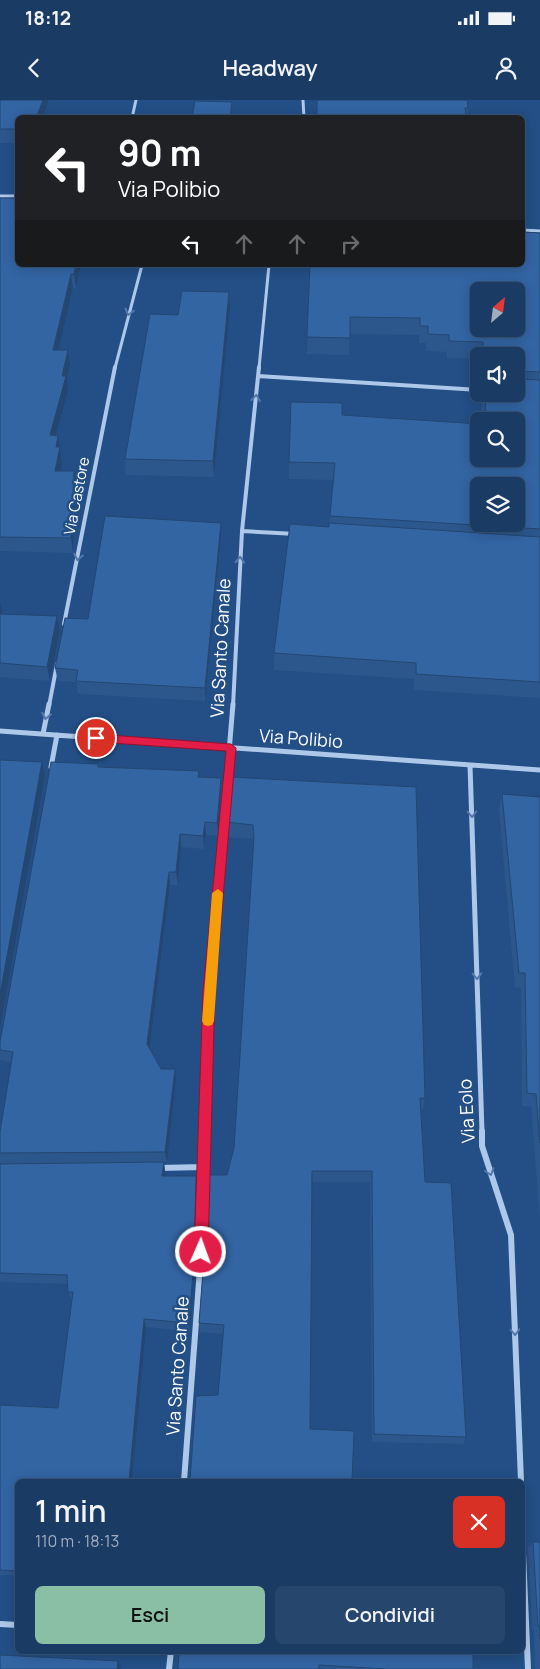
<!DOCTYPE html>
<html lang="it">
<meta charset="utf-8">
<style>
:root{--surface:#1a3b64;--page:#27466d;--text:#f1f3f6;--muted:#9fadbf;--line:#385578;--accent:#8abfa5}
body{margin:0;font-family:Manrope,sans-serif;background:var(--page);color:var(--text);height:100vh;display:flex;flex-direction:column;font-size:19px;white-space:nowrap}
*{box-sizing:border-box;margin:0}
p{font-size:16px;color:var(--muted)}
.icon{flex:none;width:28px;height:28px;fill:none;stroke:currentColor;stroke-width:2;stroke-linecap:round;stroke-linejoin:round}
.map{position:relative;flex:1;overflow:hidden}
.panel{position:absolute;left:15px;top:1379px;width:510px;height:175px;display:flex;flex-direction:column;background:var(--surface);border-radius:8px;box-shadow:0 2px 12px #0003,0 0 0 1px var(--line)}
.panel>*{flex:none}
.hud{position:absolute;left:15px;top:15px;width:510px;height:152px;border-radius:8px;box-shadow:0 2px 12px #0003,0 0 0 1px var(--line);background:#202124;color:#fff;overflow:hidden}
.needle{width:32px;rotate:28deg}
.tools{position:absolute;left:470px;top:182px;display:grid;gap:10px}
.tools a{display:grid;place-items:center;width:55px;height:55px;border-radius:8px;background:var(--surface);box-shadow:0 2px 12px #0003,0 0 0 1px var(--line);font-size:25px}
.pin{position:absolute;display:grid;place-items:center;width:42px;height:42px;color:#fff;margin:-21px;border:2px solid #fff;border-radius:50%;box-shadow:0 1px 5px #0007}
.me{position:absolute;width:55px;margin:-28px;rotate:2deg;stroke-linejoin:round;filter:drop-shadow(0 0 4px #0008)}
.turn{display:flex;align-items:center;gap:18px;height:105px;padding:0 20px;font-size:22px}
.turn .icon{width:65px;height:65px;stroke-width:2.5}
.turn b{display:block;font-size:35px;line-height:42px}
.lanes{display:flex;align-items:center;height:48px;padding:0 20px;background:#0003;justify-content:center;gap:25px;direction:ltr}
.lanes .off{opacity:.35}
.round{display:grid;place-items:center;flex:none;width:52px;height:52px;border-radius:8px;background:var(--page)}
.overview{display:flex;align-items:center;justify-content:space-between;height:85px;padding:0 20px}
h1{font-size:30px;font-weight:600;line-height:38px}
.action{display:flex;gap:10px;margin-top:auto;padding:10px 20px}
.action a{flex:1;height:58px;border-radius:8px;background:var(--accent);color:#111;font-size:20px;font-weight:600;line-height:58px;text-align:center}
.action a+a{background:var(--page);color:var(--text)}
.status{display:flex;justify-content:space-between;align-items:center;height:35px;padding:0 25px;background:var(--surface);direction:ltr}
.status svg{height:14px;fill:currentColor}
header{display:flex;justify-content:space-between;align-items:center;height:65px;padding:0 20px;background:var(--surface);font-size:22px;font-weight:600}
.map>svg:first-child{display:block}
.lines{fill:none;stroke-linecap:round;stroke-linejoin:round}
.street-far3{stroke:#adc8e9;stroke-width:3}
.street-far2{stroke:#adc8e9;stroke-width:4}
.street-far1{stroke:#adc8e9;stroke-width:5}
.street{stroke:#adc8e9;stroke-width:6}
.wall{fill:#2c578c}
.shaded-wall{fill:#244772}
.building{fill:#3365a3;stroke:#244772;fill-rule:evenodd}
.oneway{stroke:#5379a9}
.route{fill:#e11d48;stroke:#92132f}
.slow{fill:#f59e0b}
.labels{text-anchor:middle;stroke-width:5;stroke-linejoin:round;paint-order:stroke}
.far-street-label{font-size:15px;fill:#fff;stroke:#234f86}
.street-label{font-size:18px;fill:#fff;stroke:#234f86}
</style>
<div class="status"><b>18:12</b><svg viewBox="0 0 49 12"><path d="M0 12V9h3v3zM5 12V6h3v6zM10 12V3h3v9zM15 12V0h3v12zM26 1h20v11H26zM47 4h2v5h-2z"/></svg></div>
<header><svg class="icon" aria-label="back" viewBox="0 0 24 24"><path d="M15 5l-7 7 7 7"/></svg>Headway<svg class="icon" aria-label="person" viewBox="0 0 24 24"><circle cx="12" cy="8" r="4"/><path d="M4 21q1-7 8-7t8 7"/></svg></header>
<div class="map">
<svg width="540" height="1569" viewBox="0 0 540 1569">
<rect width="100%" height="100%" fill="#234f86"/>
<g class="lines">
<path class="street-far3" d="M303 0 304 18
M132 18 136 0
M0 96H18
M522 130 540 131
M115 268 142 165
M259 268 269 165"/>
<path class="street-far2" d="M258 276 479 290
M242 431 296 434
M64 524 115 267
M49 606 57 564
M233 606 242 431 259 267"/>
<path class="street-far1" d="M0 631 540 670
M43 634 49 604
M470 665 482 1032
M51 667 57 635
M204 1032 209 891 233 604"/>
<path class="street" d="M482 1031V1046L511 1135 521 1381
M158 1068 204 1067
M184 1381 200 1169 204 1031
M522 1430 528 1569
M0 1524 18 1525
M169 1569 171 1551"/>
</g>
<path class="wall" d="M0 0H49L43 18H18V43H0Z
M316 0H467L468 8 467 18H317Z
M0 98 81 165 76 188H73L58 250 70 265 67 278 68 291 56 336H58L62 362 60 371H74L76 386 73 453 0 451Z
M540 133V598L414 590V579L274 570V553L329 427 333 380 289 379V362L342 315 479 359 516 321H482L481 294H516V256H479V259L447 258V252L426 251V243H419V235L350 234 349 255 307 254 310 165Z
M229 192 230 208 214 377 126 375 125 359 178 215Z
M221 437 205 601 78 594 76 582 58 581 55 568 88 519Z
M0 502 3 514 57 516 60 531 50 581 0 577Z
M98 664 99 667 199 677 221 678V692L218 736 206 735 204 749 181 747 178 785H170L150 949 161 969 176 981 167 1062H164L165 1072V1076H196L197 1086 195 1169 190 1231 146 1227 18 1381V1475H0V1305L58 1308 72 1200 68 1192V1184L0 1182V1032L12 963 0 960V942Z
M229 677 425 998 423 1010H421L425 1082 466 1337 463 1344 372 1342 370 1082H312L310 1329 352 1381 218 1295 223 1234 200 1232 199 1223 227 1075 234 1048 254 739 226 737V722Z
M502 694 540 697V1119L531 1007 522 1006 521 888 515 887 499 710Z
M533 1442H540V1569H535L534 1530H532L528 1447Z
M179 1551 473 1569H319Z"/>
<path class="shaded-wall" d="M43 0H49L43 18H36Z
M76 165H81L76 188 74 174Z
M71 174 73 188 55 264 53 250Z
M229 192 230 208 214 377 213 361Z
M68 250 70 265 67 278 68 291 52 350 50 335 62 276Z
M58 336 62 362 57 386 55 371 56 347Z
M74 371 76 386 73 453 71 438Z
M221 423V437L205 601V588Z
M0 502 3 514 0 525Z
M57 516 60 531 50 581 47 567Z
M42 662 45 675 0 928V895Z
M221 678V692L218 736 217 723Z
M205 722 206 735 204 749 203 736Z
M180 734 181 747 178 785 176 772Z
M169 772 170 785 149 955 147 944Z
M175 969 176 981 167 1062 165 1052Z
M164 1062 165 1072 164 1086 162 1076Z
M196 1076 197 1086 195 1169 190 1231 189 1223Z
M144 1219 146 1227 132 1381H129Z
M118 1561 121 1565 120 1569H117Z"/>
<path class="building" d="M0 0H43L36 18H18V29H0Z
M317 0H467L468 8H465L466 18H317Z
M195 1 232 2 230 18H192Z
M0 98H18V165H76L74 174H71L53 250H68L62 276H66L50 335 58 336 56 347H60L55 371H74L71 438 0 437Z
M522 132 540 133V272L519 271 516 274V256H483V242L449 241V235L428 234V226H420V218L350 217V238L307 237 310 165H522ZM479 191H516V229H479Z
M182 191 229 192 213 361 125 359 150 214 178 215Z
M516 276 518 279 540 280V429L330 416 335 363 289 362 291 302 342 303V315L479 324V359H516V321H486L485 294H516ZM479 386H516V424H479Z
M105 416 221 423 205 588 76 581 78 570 55 568 65 518 88 519Z
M329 423 540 437V582L416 574V563L274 553 290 424 329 427Z
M0 514 57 516 47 567 0 563Z
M0 660 42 662 0 895Z
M51 662 98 664V667L199 671 198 677 221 678 217 723 205 722 203 736 180 734 176 772H169L147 944 161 969H175L165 1052 0 1053V1032L13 952 0 950V942Z
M229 677 416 687 425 998H420L425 1082 451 1083 466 1337 374 1334 372 1071H312L310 1329 354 1331 352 1381H190L196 1296 218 1295 224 1225 199 1223 204 1159 206 1075H227L234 1048 254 738 253 725 226 722Z
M502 694 540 697V1043L536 994 527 993 525 873H519Z
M164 1062 162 1076H196L194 1160 189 1223 144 1219 129 1381H18V1471L0 1470V1305L58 1308 73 1192H68L67 1175 0 1173V1064Z
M533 1442H540V1539V1526H538Z
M179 1551H473V1569H387L319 1565V1569H178Z
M0 1555 118 1561 117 1569H0Z"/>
<defs><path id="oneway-chevron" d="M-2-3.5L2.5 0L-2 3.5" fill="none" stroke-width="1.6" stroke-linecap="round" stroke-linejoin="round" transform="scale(1.25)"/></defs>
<g class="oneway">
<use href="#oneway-chevron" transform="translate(129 212) rotate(105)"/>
<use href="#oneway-chevron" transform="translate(256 298) rotate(-84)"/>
<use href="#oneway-chevron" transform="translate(78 457) rotate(101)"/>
<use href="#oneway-chevron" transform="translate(240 460) rotate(-87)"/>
<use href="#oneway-chevron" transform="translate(46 616) rotate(101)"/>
<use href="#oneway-chevron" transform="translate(472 714) rotate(88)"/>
<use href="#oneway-chevron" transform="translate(477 876) rotate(88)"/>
<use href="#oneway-chevron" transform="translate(490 1072) rotate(72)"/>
<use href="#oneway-chevron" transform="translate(515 1232) rotate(88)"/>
</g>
<path class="route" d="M96 634 231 644 236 648 215 891 208 1152 206 1157 201 1159 196 1157 194 1152 203 891 226 651 96 642 91 638Z"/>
<path class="slow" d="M218 789 223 793 214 921 212 925 208 926 204 925 202 921 212 793Z"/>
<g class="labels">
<g class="far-street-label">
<text transform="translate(77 396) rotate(-79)" y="5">Via Castore</text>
</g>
<g class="street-label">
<text transform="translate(221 548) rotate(-87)" y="6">Via Santo Canale</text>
<text transform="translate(301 639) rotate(4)" y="6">Via Polibio</text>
<text transform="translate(467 1011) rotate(-93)" y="6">Via Eolo</text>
<text transform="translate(178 1266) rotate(-86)" y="6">Via Santo Canale</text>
</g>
</g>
</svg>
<div class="tools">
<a><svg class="needle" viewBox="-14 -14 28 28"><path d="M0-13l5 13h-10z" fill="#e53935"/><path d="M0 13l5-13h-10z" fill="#9fadbf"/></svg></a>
<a><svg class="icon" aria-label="sound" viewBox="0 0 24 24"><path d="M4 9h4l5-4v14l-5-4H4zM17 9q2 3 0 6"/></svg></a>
<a><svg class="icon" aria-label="search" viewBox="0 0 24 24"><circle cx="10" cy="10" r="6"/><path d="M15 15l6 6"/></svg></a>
<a><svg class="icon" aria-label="layers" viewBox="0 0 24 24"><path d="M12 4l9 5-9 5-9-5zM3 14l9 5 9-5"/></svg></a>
</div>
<div class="pin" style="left:96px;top:638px;background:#d93025"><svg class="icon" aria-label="arrive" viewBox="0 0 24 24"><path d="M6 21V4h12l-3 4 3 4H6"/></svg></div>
<svg class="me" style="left:201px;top:1152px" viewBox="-20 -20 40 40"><circle r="17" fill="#e11d48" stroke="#fff" stroke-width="3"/><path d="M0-11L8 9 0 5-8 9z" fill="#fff"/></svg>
<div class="hud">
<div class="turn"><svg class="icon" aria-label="left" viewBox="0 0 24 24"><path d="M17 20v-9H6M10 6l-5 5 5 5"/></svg><div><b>90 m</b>Via Polibio</div></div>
<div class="lanes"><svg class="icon" aria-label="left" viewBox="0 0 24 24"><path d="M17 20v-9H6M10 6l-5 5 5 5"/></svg><svg class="icon off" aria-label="ahead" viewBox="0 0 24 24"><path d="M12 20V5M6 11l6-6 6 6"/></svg><svg class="icon off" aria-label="ahead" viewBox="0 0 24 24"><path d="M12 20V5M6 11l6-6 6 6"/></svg><svg class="icon off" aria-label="right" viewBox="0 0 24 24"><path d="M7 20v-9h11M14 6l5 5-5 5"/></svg></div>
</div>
<section class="panel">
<div class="overview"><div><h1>1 min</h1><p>110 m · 18:13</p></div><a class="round" style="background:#d93025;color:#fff"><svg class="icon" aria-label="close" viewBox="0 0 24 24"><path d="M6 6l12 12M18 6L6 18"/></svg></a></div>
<div class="action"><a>Esci</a><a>Condividi</a></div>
</section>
</div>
